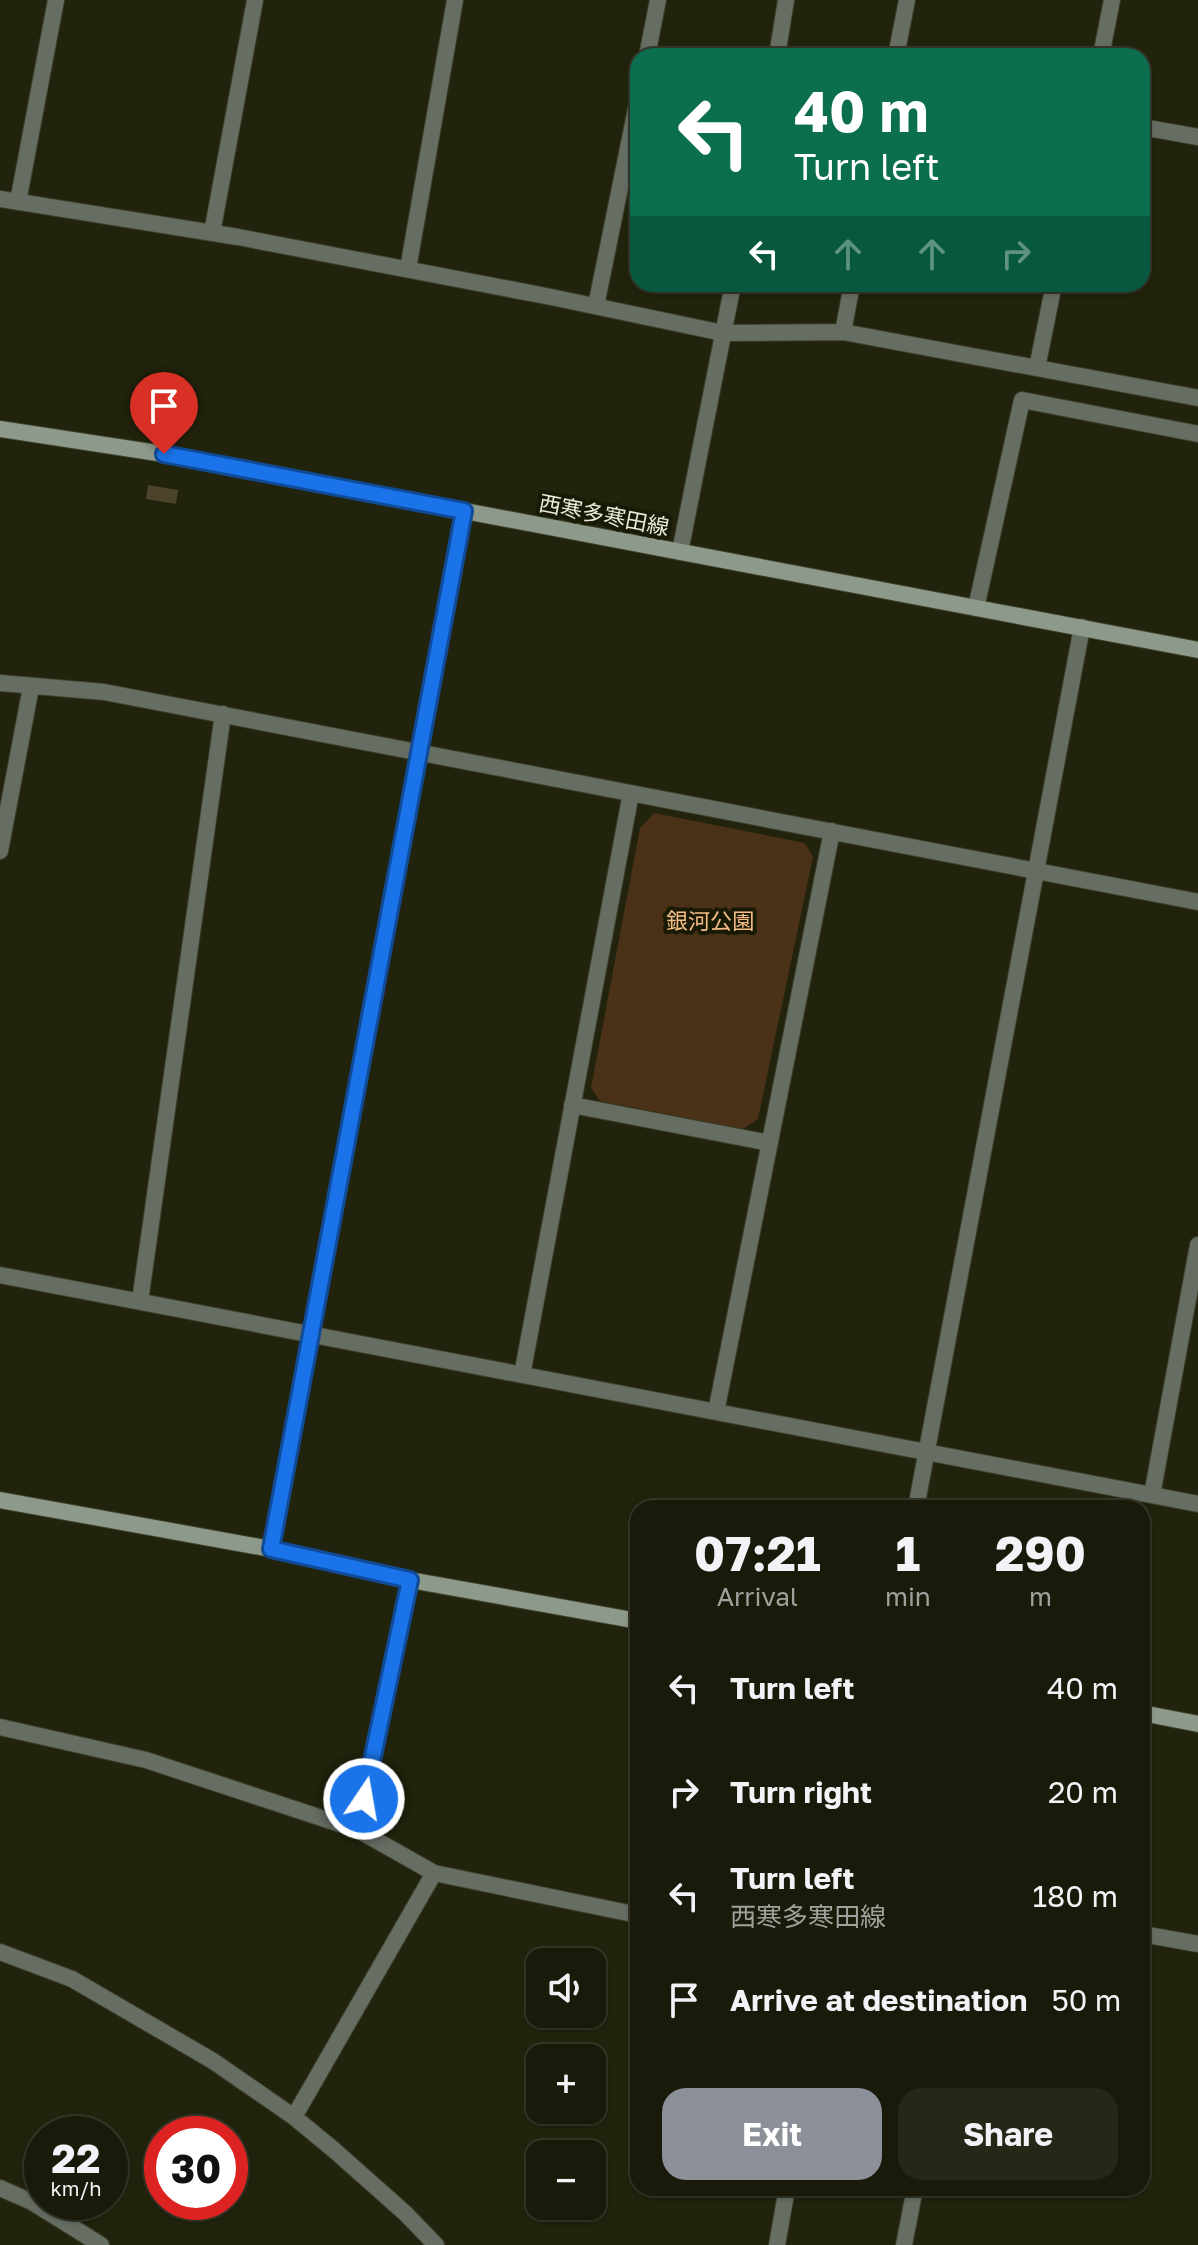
<!DOCTYPE html>
<meta charset="utf-8">
<style>
:root{--surface:#191a09;--page:#262717;--text:#f1f3f6;--muted:#9fa19c;--line:#37382a;--accent:#8c9099}
body{margin:0;font-family:"Golos Text","Noto Sans JP",sans-serif;background:var(--page);color:var(--text);height:100vh;display:flex;flex-direction:column;font-size:30px;white-space:nowrap}
*{box-sizing:border-box;margin:0}
p{font-size:26px;color:var(--muted)}
.icon{flex:none;width:44px;height:44px;fill:none;stroke:currentColor;stroke-width:2;stroke-linecap:round;stroke-linejoin:round}
.map{position:relative;flex:1;overflow:hidden}
.side{position:absolute;left:630px;top:1500px;width:520px;height:696px;display:flex;flex-direction:column;background:var(--surface);border-radius:24px;box-shadow:0 2px 6px #0004,0 0 0 2px var(--line)}
.side>*{flex:none}
.hud{position:absolute;left:630px;top:48px;width:520px;height:244px;border-radius:24px;box-shadow:0 2px 6px #0004,0 0 0 2px var(--line);background:#0b6e4f;color:#fff;overflow:hidden}
.buttons{position:absolute;left:526px;top:1948px;display:grid;gap:16px}
.buttons a{display:grid;place-items:center;width:80px;height:80px;border-radius:16px;background:var(--surface);box-shadow:0 2px 6px #0004,0 0 0 2px var(--line);font-size:40px}
.speed{position:absolute;left:24px;top:2116px;display:flex;gap:16px;font-size:40px;font-weight:700;text-align:center}
.speed>*{display:grid;place-content:center;width:104px;height:104px;border-radius:50%;background:var(--surface);box-shadow:0 2px 6px #0004,0 0 0 2px var(--line);line-height:1}
.speed small{font-size:20px;font-weight:400}
.speed .limit{border:12px solid #d22;background:#fff;color:#111}
.pin{position:absolute;display:grid;place-items:center;width:68px;height:68px;color:#fff;margin:-82px -34px;border-radius:50% 50% 50% 0;rotate:-45deg;box-shadow:0 0 8px #0007}
.pin .icon{rotate:45deg}
.me{position:absolute;width:88px;margin:-44px;rotate:12deg;stroke-linejoin:round;filter:drop-shadow(0 0 6px #0008)}
.turn{display:flex;align-items:center;gap:28px;height:168px;padding:0 32px;font-size:36px}
.turn .icon{width:104px;height:104px;stroke-width:2.5}
.turn b{display:block;font-size:56px;line-height:68px}
.lanes{display:flex;align-items:center;height:76px;padding:0 32px;background:#0003;justify-content:center;gap:40px;direction:ltr}
.lanes .off{opacity:.35}
.eta{display:flex;justify-content:space-evenly;align-items:center;height:136px;text-align:center}
.eta b{font-size:48px;font-weight:700;line-height:56px}
.cta{display:flex;gap:16px;margin-top:auto;padding:16px 32px}
.cta a{flex:1;height:92px;border-radius:24px;background:var(--accent);color:#fff;font-size:32px;font-weight:700;line-height:92px;text-align:center}
.cta a+a{background:var(--page);color:var(--text)}
ul{padding:0;list-style:none}
li{display:flex;align-items:center;gap:24px;height:104px;padding:0 32px}
li div{flex:1}
li b{display:block;font-size:30px}
li em{font-style:normal}
.map>svg:first-child{display:block}
.green{fill:#4a3117}
.building{fill:#4c432b}
.lines{fill:none;stroke-linecap:round;stroke-linejoin:round}
.street-casing{stroke:#3d3f29;stroke-width:18}
.secondary-casing{stroke:#3d3f29;stroke-width:18}
.street{stroke:#666e64;stroke-width:16}
.secondary{stroke:#8d998a;stroke-width:16}
.route-casing{stroke:#114b97;stroke-width:20}
.route{stroke:#1a73e8;stroke-width:14}
.labels{text-anchor:middle;stroke-width:8;stroke-linejoin:round;paint-order:stroke}
.street-label{font-size:22px;fill:#e7e9da;stroke:#181a04}
.park-label{font-size:22px;fill:#f7bd87;stroke:#181a04}
</style>
<div class="map">
<svg width="1198" height="2245" viewBox="0 0 1198 2245">
<rect width="100%" height="100%" fill="#21230c"/>
<path class="green" d="M654 813 805 843 813 857 758 1119 743 1129 600 1101 591 1088 640 828Z"/>
<path class="building" d="M148 485 178 490 176 504 146 499Z"/>
<g class="lines">
<defs>
<path id="street" d="M647 56 658 0
M777 56 786 0
M896 56 907 0
M1101 56 1112 0
M1142 127 1198 137
M0 199 238 237 551 297 723 333 843 332
M18 202 56 0
M212 233 255 0
M408 269 455 0
M852 284 843 332 1198 398
M596 306 638 99
M1037 368 1054 284
M680 552 733 284
M976 608 1022 400 1198 434
M0 683 104 692 1198 902
M0 851 31 687
M572 1105 770 1143
M0 1275 1198 1504
M140 1301 223 714
M522 1375 631 793
M716 1412 832 831
M1152 1495 1198 1245
M916 1508 1082 627
M271 1549 464 511
M410 1580 358 1830 434 1873 638 1915
M0 1727 146 1760 358 1830
M1142 1934 1198 1944
M0 1952 72 1979 213 2061 294 2117 334 2150 405 2213 436 2245
M294 2117 434 1873
M0 2188 32 2202 101 2245
M777 2245 787 2188
M904 2245 915 2188"/>
<path id="secondary" d="M0 429 164 454 1198 650
M0 1500 271 1549 410 1580 638 1621
M1142 1713 1198 1724"/>
</defs>
<use href="#street" class="street-casing"/>
<use href="#secondary" class="secondary-casing"/>
<use href="#street" class="street"/>
<use href="#secondary" class="secondary"/>
</g>
<g class="lines">
<defs>
<path id="route" d="M164 454 464 511 271 1549 410 1580 364 1799"/>
</defs>
<use href="#route" class="route-casing"/>
<use href="#route" class="route"/>
</g>
<g class="labels">
<g class="street-label">
<text transform="translate(604 515) rotate(11)" y="8">西寒多寒田線</text>
</g>
<g class="park-label">
<text x="710" y="929">銀河公園</text>
</g>
</g>
</svg>
<div class="buttons">
<a><svg class="icon" aria-label="sound" viewBox="0 0 24 24"><path d="M4 9h4l5-4v14l-5-4H4zM17 9q2 3 0 6"/></svg></a>
<a>+</a>
<a>−</a>
</div>
<div class="speed"><div>22<small>km/h</small></div><div class="limit">30</div></div>
<div class="pin" style="left:164px;top:454px;background:#d93025"><svg class="icon" aria-label="arrive" viewBox="0 0 24 24"><path d="M6 21V4h12l-3 4 3 4H6"/></svg></div>
<svg class="me" style="left:364px;top:1799px" viewBox="-20 -20 40 40"><circle r="17" fill="#1a73e8" stroke="#fff" stroke-width="3"/><path d="M0-11L8 9 0 5-8 9z" fill="#fff"/></svg>
<div class="hud">
<div class="turn"><svg class="icon" aria-label="left" viewBox="0 0 24 24"><path d="M17 20v-9H6M10 6l-5 5 5 5"/></svg><div><b>40 m</b>Turn left</div></div>
<div class="lanes"><svg class="icon" aria-label="left" viewBox="0 0 24 24"><path d="M17 20v-9H6M10 6l-5 5 5 5"/></svg><svg class="icon off" aria-label="ahead" viewBox="0 0 24 24"><path d="M12 20V5M6 11l6-6 6 6"/></svg><svg class="icon off" aria-label="ahead" viewBox="0 0 24 24"><path d="M12 20V5M6 11l6-6 6 6"/></svg><svg class="icon off" aria-label="right" viewBox="0 0 24 24"><path d="M7 20v-9h11M14 6l5 5-5 5"/></svg></div>
</div>
<section class="side">
<div class="eta">
<div><b>07:21</b><p>Arrival</p></div>
<div><b>1</b><p>min</p></div>
<div><b>290</b><p>m</p></div>
</div>
<ul>
<li><svg class="icon" aria-label="left" viewBox="0 0 24 24"><path d="M17 20v-9H6M10 6l-5 5 5 5"/></svg><div><b>Turn left</b></div><em>40 m</em></li>
<li><svg class="icon" aria-label="right" viewBox="0 0 24 24"><path d="M7 20v-9h11M14 6l5 5-5 5"/></svg><div><b>Turn right</b></div><em>20 m</em></li>
<li><svg class="icon" aria-label="left" viewBox="0 0 24 24"><path d="M17 20v-9H6M10 6l-5 5 5 5"/></svg><div><b>Turn left</b><p>西寒多寒田線</p></div><em>180 m</em></li>
<li><svg class="icon" aria-label="arrive" viewBox="0 0 24 24"><path d="M6 21V4h12l-3 4 3 4H6"/></svg><div><b>Arrive at destination</b></div><em>50 m</em></li>
</ul>
<div class="cta"><a>Exit</a><a>Share</a></div>
</section>
</div>
